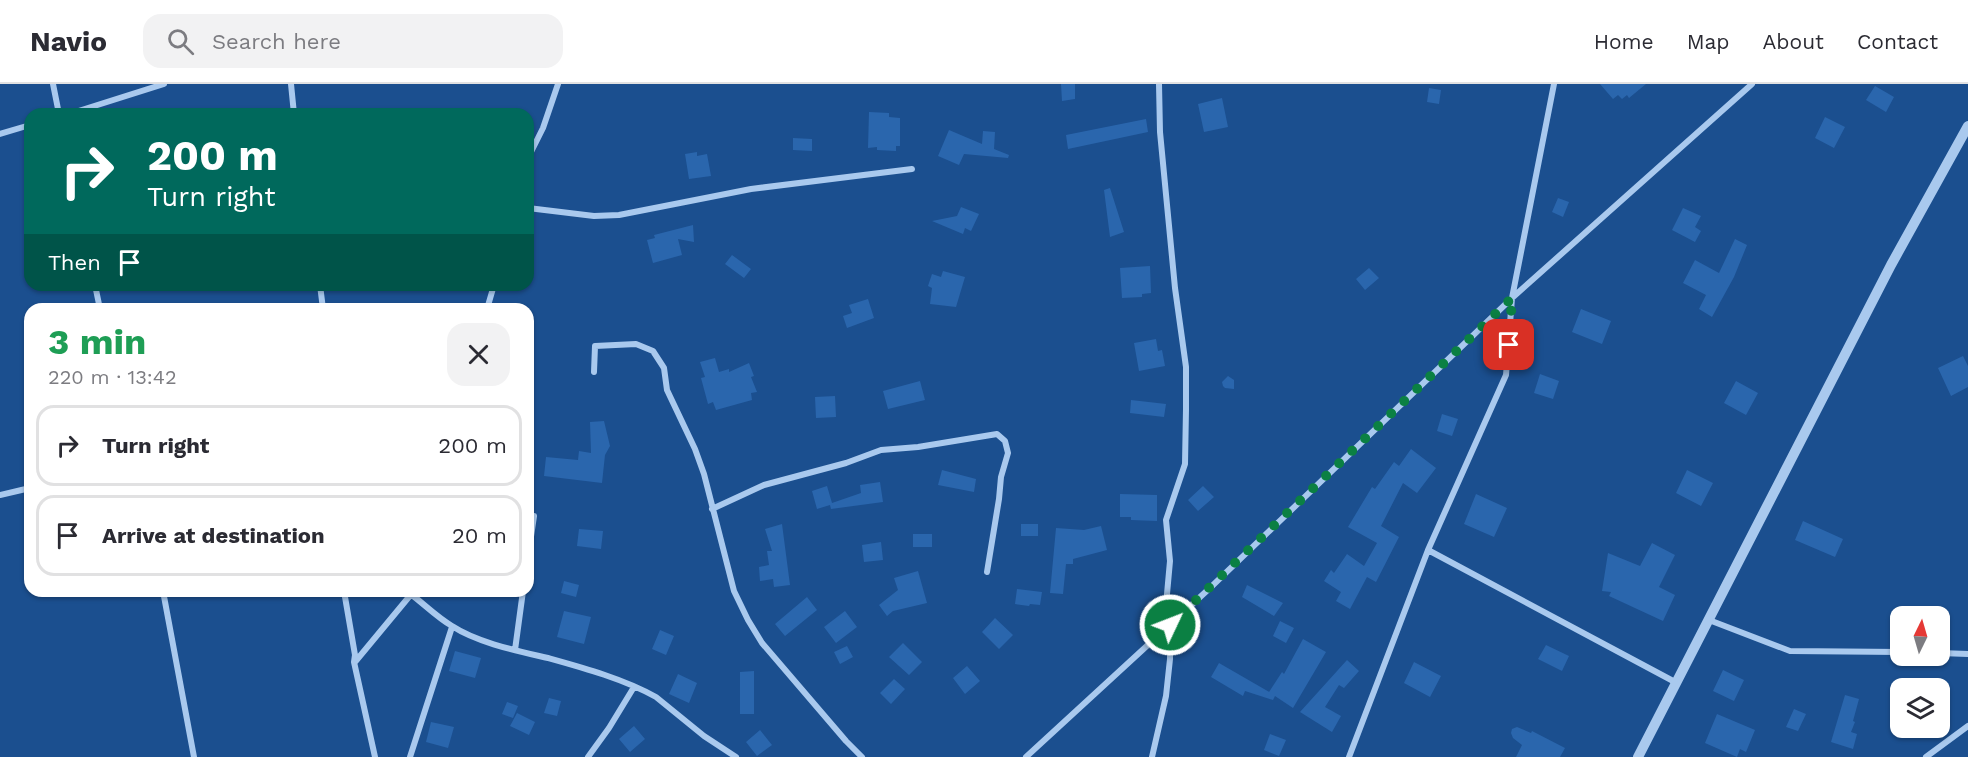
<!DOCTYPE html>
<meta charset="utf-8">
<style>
:root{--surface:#fff;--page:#f2f2f3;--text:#2b2b33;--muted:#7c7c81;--line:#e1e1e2}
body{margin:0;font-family:"Work Sans",sans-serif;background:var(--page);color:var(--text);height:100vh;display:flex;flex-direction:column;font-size:22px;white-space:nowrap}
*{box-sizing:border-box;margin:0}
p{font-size:20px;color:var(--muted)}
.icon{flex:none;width:33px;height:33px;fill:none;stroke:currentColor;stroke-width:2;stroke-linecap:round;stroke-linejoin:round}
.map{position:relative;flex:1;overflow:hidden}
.panel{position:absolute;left:24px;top:219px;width:510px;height:294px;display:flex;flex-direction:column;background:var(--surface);border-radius:18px;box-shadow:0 2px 4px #0004}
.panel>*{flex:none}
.banner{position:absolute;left:24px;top:24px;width:510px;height:183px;border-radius:18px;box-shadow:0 2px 4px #0004;background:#00695c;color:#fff;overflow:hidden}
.needle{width:39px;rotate:5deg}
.buttons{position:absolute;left:1890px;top:522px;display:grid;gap:12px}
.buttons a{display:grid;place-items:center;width:60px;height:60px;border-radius:12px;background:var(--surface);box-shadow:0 2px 4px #0004;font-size:30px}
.pin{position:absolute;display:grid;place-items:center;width:51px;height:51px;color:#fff;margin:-26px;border-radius:12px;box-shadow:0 3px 9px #0006}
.me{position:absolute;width:66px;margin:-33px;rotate:47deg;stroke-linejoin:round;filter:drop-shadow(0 0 4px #0008)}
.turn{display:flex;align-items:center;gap:21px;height:126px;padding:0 24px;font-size:27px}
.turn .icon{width:78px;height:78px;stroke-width:2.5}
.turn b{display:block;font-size:42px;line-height:51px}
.then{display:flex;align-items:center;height:57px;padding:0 24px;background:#0003;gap:12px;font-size:22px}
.round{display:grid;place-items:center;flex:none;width:63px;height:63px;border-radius:18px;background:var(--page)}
.head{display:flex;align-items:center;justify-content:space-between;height:102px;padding:0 24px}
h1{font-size:36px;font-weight:700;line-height:45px;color:#1e9e55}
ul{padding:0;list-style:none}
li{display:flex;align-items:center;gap:18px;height:81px;margin:0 12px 9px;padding:0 12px;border:3px solid var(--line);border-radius:18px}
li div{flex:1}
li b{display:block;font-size:22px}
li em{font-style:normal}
header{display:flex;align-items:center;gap:36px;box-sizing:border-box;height:84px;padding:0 30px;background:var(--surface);border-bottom:2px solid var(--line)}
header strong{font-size:28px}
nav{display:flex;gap:33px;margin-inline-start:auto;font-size:21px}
.search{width:420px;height:54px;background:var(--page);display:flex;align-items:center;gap:15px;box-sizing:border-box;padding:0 21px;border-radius:18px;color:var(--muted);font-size:22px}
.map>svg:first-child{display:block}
.building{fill:#2a66ad}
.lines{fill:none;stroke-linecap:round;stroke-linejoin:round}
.minor{stroke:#a9c9ee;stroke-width:6}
.tertiary{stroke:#a9c9ee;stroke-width:10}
.route{stroke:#0b8043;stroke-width:10;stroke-dasharray:0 18}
</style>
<header>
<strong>Navio</strong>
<div class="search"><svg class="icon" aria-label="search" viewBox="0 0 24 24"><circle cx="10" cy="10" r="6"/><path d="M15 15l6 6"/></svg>Search here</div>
<nav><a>Home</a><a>Map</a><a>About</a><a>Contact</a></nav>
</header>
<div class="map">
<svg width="1968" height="673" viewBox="0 0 1968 673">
<rect width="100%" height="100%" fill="#1b4f8f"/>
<path class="building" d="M1061 0H1075V15L1062 17Z
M1600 0H1646L1629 14 1627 11 1622 15 1618 11 1613 15Z
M1875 2 1894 13 1886 28 1866 16Z
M1429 4 1441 6 1439 20 1427 18Z
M1222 14 1228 43 1204 48 1198 20Z
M869 28 889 29V33L900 34V62H896V67L877 66V63L868 64Z
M1825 33 1845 43 1834 64 1815 54Z
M1146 35 1148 48 1068 65 1066 51Z
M949 46 982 60 983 47 995 48 994 65 1009 71 1008 74 964 70 959 81 938 72Z
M793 54 812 55V67L793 66Z
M697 68V72L707 70 711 92 689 95 685 70Z
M1110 104 1124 148 1110 153 1104 106Z
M1558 114 1569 118 1563 133 1552 128Z
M961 123 979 130 971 147 965 144 963 150 932 137 957 132Z
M1683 124 1701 132 1695 143 1701 147 1695 158 1672 146Z
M693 141 694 158 678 155 682 171 653 179 647 156 655 154 654 151Z
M1735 155 1747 161 1734 193 1712 233 1699 225 1706 211 1683 199 1695 176 1719 189Z
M732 171 751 185 744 194 725 180Z
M1150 182 1151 209 1142 210V213L1122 214 1120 184Z
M1369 184 1379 194 1365 206 1356 195Z
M943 187 965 193 956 223 930 220 932 204 928 202 932 190 941 193Z
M868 215 874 234 847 244 843 232 852 229 849 221Z
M1581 225 1611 237 1602 260 1572 248Z
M1156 255 1158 267 1162 266 1165 282 1139 287 1134 259Z
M1963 272 1968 282V303L1951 312 1938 284Z
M715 274 719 288 729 285V288L749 279 754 292 751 293 757 308 751 309 752 316 716 326 713 318 708 320 701 294 705 293 700 278Z
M1540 290 1559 297 1553 315 1534 309Z
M1228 292 1234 296V305L1225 304 1223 302 1222 298Z
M920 297 925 316 888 325 883 307Z
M1736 297 1758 309 1746 331 1724 319Z
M835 312 836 333 816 334 815 313Z
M1131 316 1166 320 1164 333 1130 329Z
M1442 330 1458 335 1452 352 1437 347Z
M604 337 610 362 605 371 602 399 544 392 546 373 578 376 579 367 591 369 590 338Z
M1411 365 1436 384 1417 409 1403 399 1381 442 1399 453 1376 498 1367 493 1350 525 1336 517 1341 508 1324 497 1331 486 1334 489 1347 470 1364 482 1377 459 1348 443 1372 403 1375 405 1394 378 1399 382Z
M942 386 976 395 974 408 938 401Z
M1687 386 1713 399 1701 422 1676 409Z
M880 398 883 418 831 425 830 421 817 425 812 407 827 402 832 419 861 409 860 401Z
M1203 402 1214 413 1198 427 1188 416Z
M1120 410 1157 411V437L1131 436V433H1120Z
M1476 410 1507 424 1494 453 1464 440Z
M1803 437 1843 455 1835 473 1795 456Z
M782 440 790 501 774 503 773 495 760 497 759 483 769 481 767 467H772L765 445Z
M1021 440H1038V452H1021Z
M1101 442 1107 466 1073 475V480H1066L1063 510 1050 509 1056 444 1084 446Z
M579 445 603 447 601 465 577 462Z
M913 450H932V463H913Z
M881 458 883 476 864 478 862 461Z
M1652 459 1675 471 1659 503 1675 511 1663 537 1609 512 1611 508 1602 507 1608 469 1640 482Z
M918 487 927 519 893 527 887 532 879 521 898 506 894 494Z
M564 497 579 501 576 513 561 509Z
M1247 501 1283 519 1274 532 1242 513Z
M1017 505 1042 508 1040 521 1030 520 1029 522 1015 520Z
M807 513 817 526 785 552 775 540Z
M564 527 591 533 584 560 557 553Z
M845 527 857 543 836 559 824 543Z
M995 534 1013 551 999 565 982 548Z
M1280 537 1294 544 1286 559 1273 552Z
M660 546 674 552 666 571 652 565Z
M1303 555 1326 568 1293 624 1275 612 1273 616 1245 607 1243 612 1211 593 1219 579 1271 609 1269 608 1282 588 1284 590Z
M903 559 922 578 909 591 889 573Z
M1546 561 1569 572 1562 587 1538 575Z
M847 562 853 573 840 580 834 568Z
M455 567 481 574 475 594 449 587Z
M1347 576 1359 587 1344 604 1339 601 1325 623 1341 632 1332 648 1300 628Z
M1414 578 1441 592 1430 613 1404 599Z
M967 582 980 597 965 610 953 594Z
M1723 586 1744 596 1734 617 1713 607Z
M754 587V630H740V588Z
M678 590 697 599 689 619 669 610Z
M894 595 905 605 891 620 880 609Z
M1845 611 1859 615 1853 637 1855 638 1851 648 1857 650 1853 665 1831 658Z
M549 614 561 617 557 632 544 629Z
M507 618 518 622 513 634 502 630Z
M1794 625 1806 630 1798 647 1786 643Z
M517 629 535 638 529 651 510 642Z
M1717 630 1755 646 1746 668 1740 665 1737 673 1705 659Z
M431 638 454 643 448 664 426 658Z
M634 642 645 655 630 668 619 655Z
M1517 643 1531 649 1532 647 1565 664 1560 673H1516L1522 661 1513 654 1511 649 1512 645Z
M760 646 772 661 757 672 746 658Z
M1270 650 1286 656 1279 672 1264 666Z"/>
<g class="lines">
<path class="minor" d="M53 0 59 30
M291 0 294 30
M69 30 164 0
M0 50 30 41
M528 74 543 44 558 0
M528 124 594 132 619 131 751 105 912 85
M95 201 100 225
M320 201 323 225
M487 225 494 201
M594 288 595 262 636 260 653 267 664 284 667 306 695 365 704 390 734 507 748 536 762 559 846 657 862 673
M0 411 30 404
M712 425 764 401 846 379 881 366 918 363 997 350 1005 357 1008 369 1001 393 999 415 987 488
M1428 466 1675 598
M528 473 534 432
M163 507 194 673
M344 507 355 571 354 578 375 673
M412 511C425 521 438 534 452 542 478 559 518 567 548 574 584 584 624 595 656 613L704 652 736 673
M1709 536 1790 567 1900 568
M515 566 523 507
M1940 569 1968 570
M355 578 413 508
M410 673 452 543
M588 673 609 644 634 603
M1026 673 1211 503 1512 214 1752 0
M1152 673 1166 612 1170 575V541L1166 521 1170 477 1166 436 1185 380 1186 325V283L1175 204 1160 48 1159 0
M1349 673 1428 466 1506 291 1512 214 1554 0
M1926 673 1968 642"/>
<path class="tertiary" d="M1638 673 1891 181 1968 42"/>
</g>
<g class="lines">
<path class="route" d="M1170 541 1512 214 1509 261"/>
</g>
</svg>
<div class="buttons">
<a><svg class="needle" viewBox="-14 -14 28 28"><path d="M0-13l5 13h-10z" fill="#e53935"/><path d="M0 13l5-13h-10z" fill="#7c7c81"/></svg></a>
<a><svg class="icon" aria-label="layers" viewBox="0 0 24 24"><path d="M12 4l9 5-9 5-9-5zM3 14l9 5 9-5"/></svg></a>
</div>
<div class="pin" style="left:1509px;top:261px;background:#d93025"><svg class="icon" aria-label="arrive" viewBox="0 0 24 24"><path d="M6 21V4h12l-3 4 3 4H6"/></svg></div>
<svg class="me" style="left:1170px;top:541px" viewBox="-20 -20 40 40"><circle r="17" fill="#0b8043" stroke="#fff" stroke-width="3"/><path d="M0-11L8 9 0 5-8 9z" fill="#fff"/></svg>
<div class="banner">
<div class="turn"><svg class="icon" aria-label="right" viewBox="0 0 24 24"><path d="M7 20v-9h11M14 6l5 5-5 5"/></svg><div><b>200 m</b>Turn right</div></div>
<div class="then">Then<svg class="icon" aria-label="arrive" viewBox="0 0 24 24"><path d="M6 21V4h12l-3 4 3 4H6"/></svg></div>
</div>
<section class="panel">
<div class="head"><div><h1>3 min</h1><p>220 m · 13:42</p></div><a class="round"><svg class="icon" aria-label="close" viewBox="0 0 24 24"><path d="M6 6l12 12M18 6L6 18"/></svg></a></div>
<ul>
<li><svg class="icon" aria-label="right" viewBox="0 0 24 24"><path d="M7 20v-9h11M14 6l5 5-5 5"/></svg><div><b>Turn right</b></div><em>200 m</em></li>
<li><svg class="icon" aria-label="arrive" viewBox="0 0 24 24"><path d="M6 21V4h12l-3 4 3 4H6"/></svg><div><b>Arrive at destination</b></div><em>20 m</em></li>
</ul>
</section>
</div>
